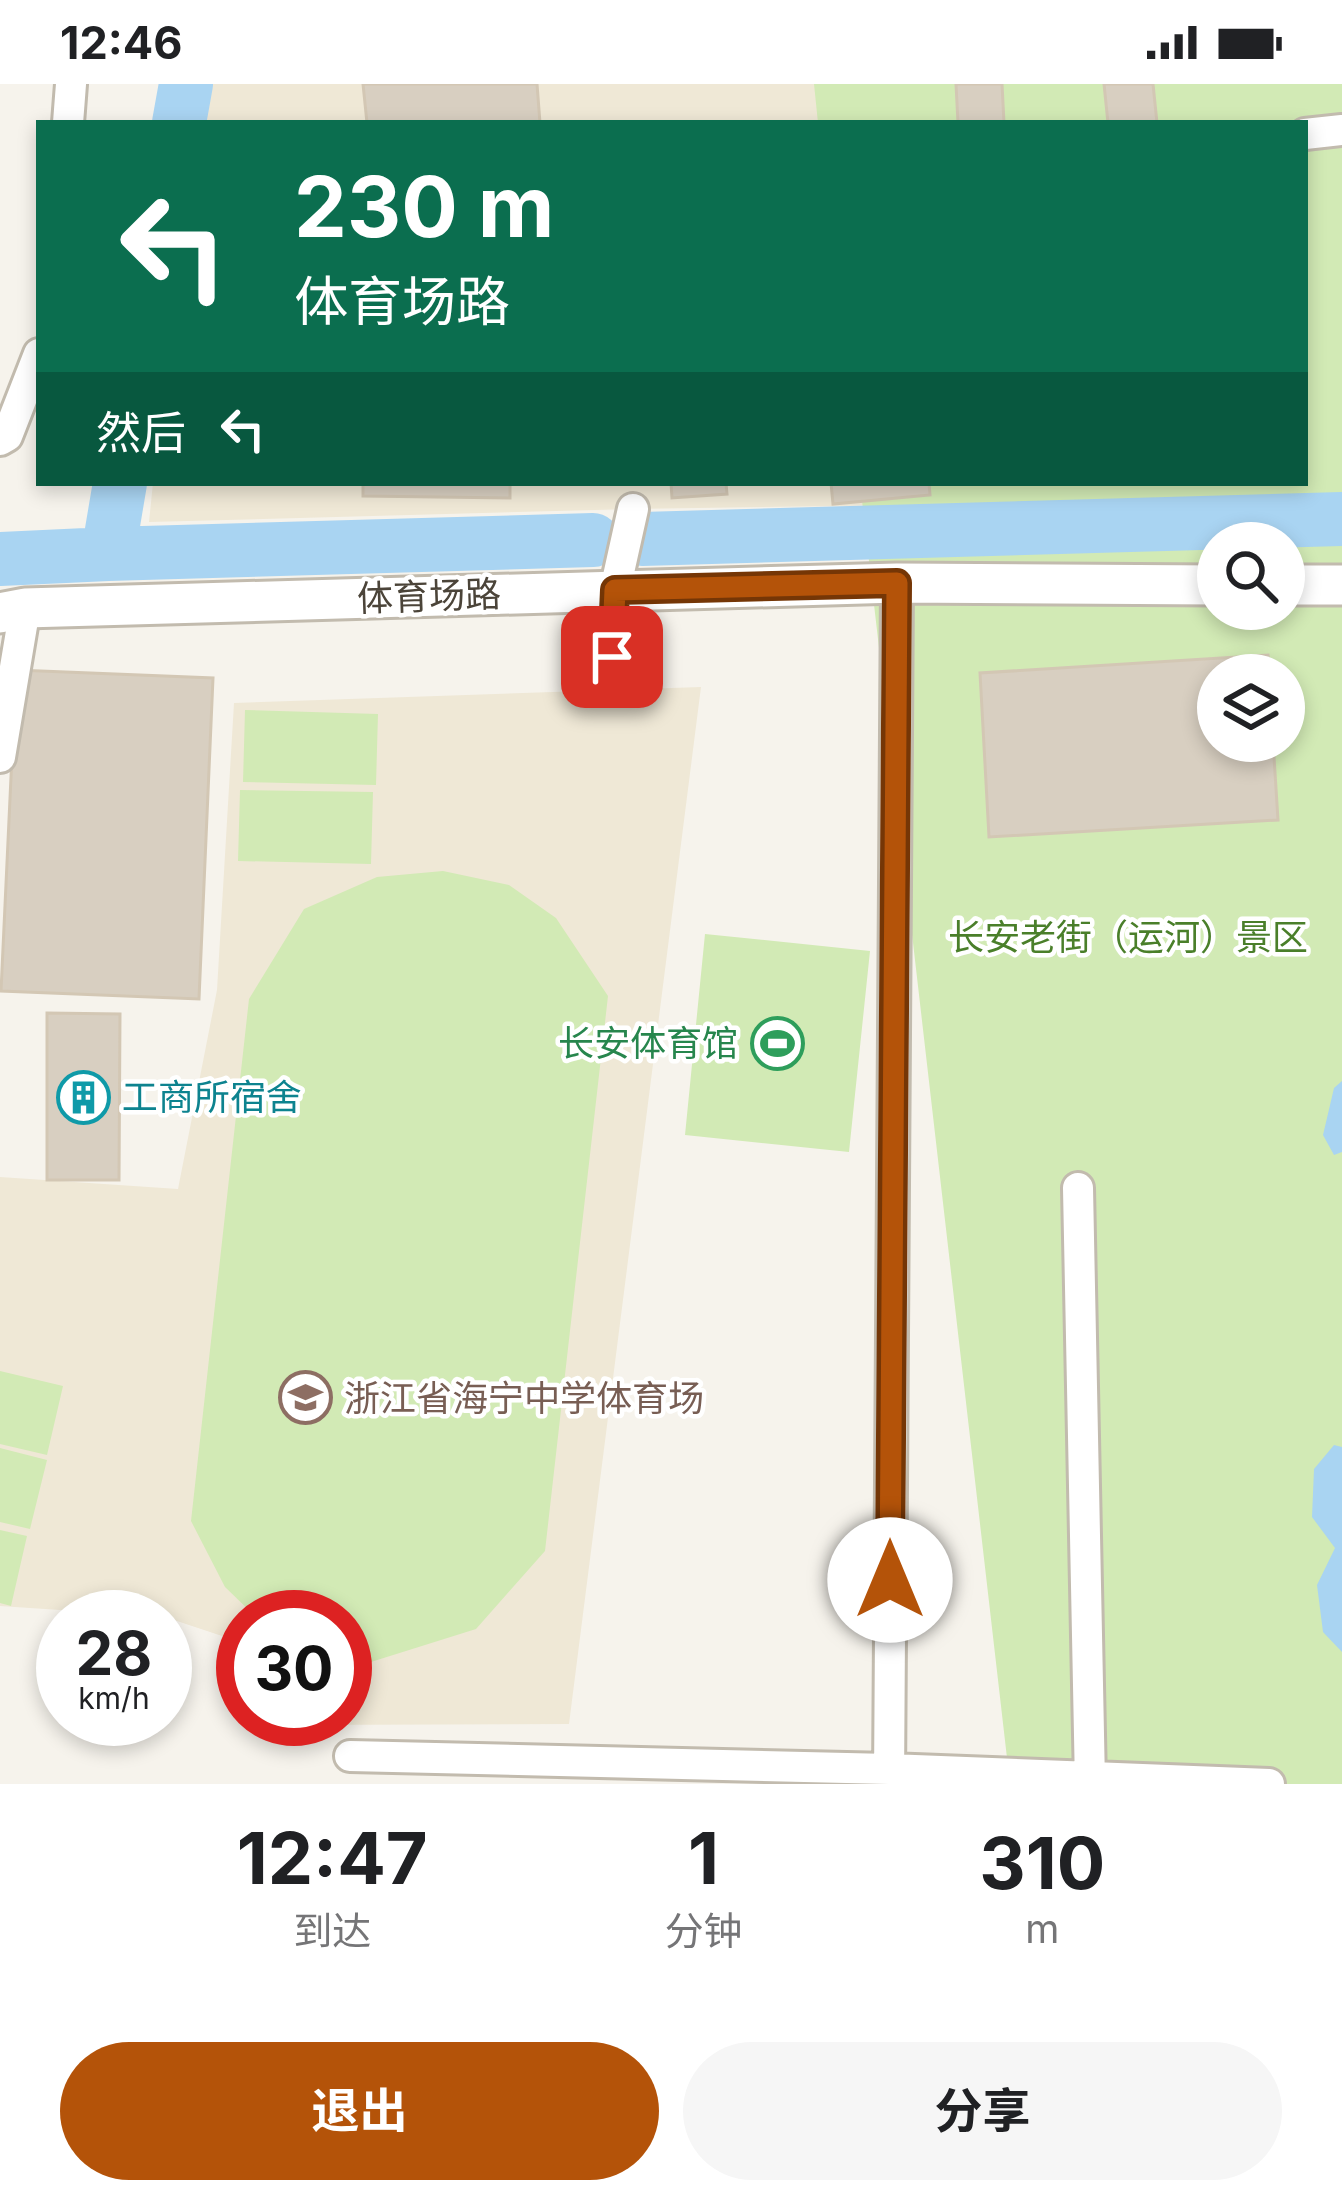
<!DOCTYPE html>
<html lang="zh">
<meta charset="utf-8">
<style>
:root{--surface:#fff;--page:#f6f6f6;--text:#202124;--muted:#757577;--accent:#b45309}
body{margin:0;font-family:Inter,"Noto Sans SC",sans-serif;background:var(--page);color:var(--text);height:100vh;display:flex;flex-direction:column;font-size:45px;white-space:nowrap}
*{box-sizing:border-box;margin:0}
p{font-size:39px;color:var(--muted)}
.icon{flex:none;width:66px;height:66px;fill:none;stroke:currentColor;stroke-width:2;stroke-linecap:round;stroke-linejoin:round}
.map{position:relative;height:1700px;overflow:hidden}
.side{display:flex;flex-direction:column;background:var(--surface);flex:1}
.side>*{flex:none}
.guide{position:absolute;left:36px;top:36px;width:1272px;height:366px;border-radius:0px;box-shadow:0 6px 18px #0003;background:#0b6e4f;color:#fff;overflow:hidden}
.controls{position:absolute;left:1197px;top:438px;display:grid;gap:24px}
.controls a{display:grid;place-items:center;width:108px;height:108px;border-radius:50%;background:var(--surface);box-shadow:0 6px 18px #0003;font-size:60px}
.speed{position:absolute;left:36px;top:1506px;display:flex;gap:24px;font-size:60px;font-weight:700;text-align:center}
.speed>*{display:grid;place-content:center;width:156px;height:156px;border-radius:50%;background:var(--surface);box-shadow:0 6px 18px #0003;line-height:1}
.speed small{font-size:30px;font-weight:400}
.speed .limit{border:18px solid #d22;background:#fff;color:#111}
.pin{position:absolute;display:grid;place-items:center;width:102px;height:102px;color:#fff;margin:-51px;border-radius:24px;box-shadow:0 6px 18px #0006}
.me{position:absolute;width:132px;margin:-66px;rotate:0deg;stroke-linejoin:round;filter:drop-shadow(0 0 9px #0008)}
.turn{display:flex;align-items:center;gap:42px;height:252px;padding:0 60px;font-size:54px}
.turn .icon{width:156px;height:156px;stroke-width:2.5}
.turn b{display:block;font-size:84px;line-height:102px}
.then{display:flex;align-items:center;height:114px;padding:0 60px;background:#0003;gap:24px;font-size:45px}
.eta{display:flex;justify-content:space-evenly;align-items:center;height:204px;text-align:center}
.eta b{font-size:72px;font-weight:700;line-height:84px}
.button{display:flex;gap:24px;margin-top:auto;padding:24px 60px}
.button a{flex:1;height:138px;border-radius:72px;background:var(--accent);color:#fff;font-size:48px;font-weight:700;line-height:138px;text-align:center}
.button a+a{background:var(--page);color:var(--text)}
.status{display:flex;justify-content:space-between;align-items:center;height:84px;padding:0 60px;background:var(--surface);direction:ltr}
.status svg{height:33px;fill:currentColor}
.map>svg:first-child{display:block}
.education{fill:#efe8d6}
.green{fill:#d2eab5;fill-rule:evenodd}
.water{fill:#a9d4f2}
.lines{fill:none;stroke-linecap:round;stroke-linejoin:round}
.river{stroke:#a9d4f2;stroke-width:54}
.building{fill:#d8cfc1;stroke:#d3c7b4;stroke-width:3}
.minor-casing{stroke:#c2bbae;stroke-width:36}
.tertiary-casing{stroke:#c2bbae;stroke-width:45}
.minor{stroke:#fff;stroke-width:30}
.tertiary{stroke:#fff;stroke-width:39}
.route-casing{stroke:#753606;stroke-width:30}
.route{stroke:#b45309;stroke-width:21}
.labels{text-anchor:middle;stroke-width:9;stroke-linejoin:round;paint-order:stroke}
.street-label{font-size:36px;fill:#4b4439;stroke:#fff}
.park-label{font-size:36px;fill:#4a7f2a;stroke:#fff}
.leisure-label{font-size:36px;fill:#27864d;stroke:#fff;text-anchor:end}
.culture-label{font-size:36px;fill:#0d838f;stroke:#fff;text-anchor:start}
.education-label{font-size:36px;fill:#785e54;stroke:#fff;text-anchor:start}
</style>
<div class="status"><b>12:46</b><svg viewBox="0 0 49 12"><path d="M0 12V9h3v3zM5 12V6h3v6zM10 12V3h3v9zM15 12V0h3v12zM26 1h20v11H26zM47 4h2v5h-2z"/></svg></div>
<div class="map">
<svg width="1342" height="1700" viewBox="0 0 1342 1700">
<rect width="100%" height="100%" fill="#f6f3ec"/>
<path class="education" d="M193 0H1288V39H189Z
M153 399H1299L1300 415 633 425 149 438Z
M701 603 569 1640 293 1641 290 1635H345V1533H243V1559L165 1533 0 1522V1093L178 1105 217 906 234 619Z"/>
<path class="green" d="M814 0H1342V1700H1010L860 399H1305V39H818ZM1218 459H1284V525H1218ZM1218 591H1284V657H1218Z
M245 626 378 630 376 701 243 698Z
M240 706 373 708 371 780 238 777Z
M443 787 509 801 556 834 608 912 545 1467 476 1545 355 1583 345 1580V1533H256L225 1503 191 1437 249 915 304 825 377 793Z
M705 850 870 867 849 1068 685 1051Z
M0 1287 63 1302 47 1371 0 1360Z
M0 1364 47 1376 30 1445 0 1438Z
M0 1446 27 1452 11 1522 0 1519Z"/>
<path class="water" d="M1342 997V1068L1334 1071 1323 1051 1334 1004Z
M1334 1361 1342 1363V1568L1323 1548 1317 1501 1335 1464 1312 1433 1314 1385Z"/>
<g class="lines">
<path class="river" d="M179 39 186 0
M120 399 108 470 593 456
M642 455 1342 435
M0 475 108 470"/>
</g>
<path class="building" d="M363 0H537L540 39H367Z
M956 0H1002L1004 39H958Z
M1104 0H1153L1157 39H1108Z
M363 399H510V414L363 412Z
M671 399H726L727 410 672 414Z
M831 399H929L930 411 833 420Z
M1268 571 1270 591H1218V657H1273L1278 736 989 753 980 589Z
M16 586 213 594 199 915 1 907Z
M47 929 120 930 119 1096H47Z"/>
<g class="lines">
<defs>
<path id="minor" d="M68 39 71 0
M1305 50 1342 46
M0 356 7 352 39 270
M611 606 615 506 633 425
M0 673 25 524
M1078 1104 1090 1700
M350 1672 889 1685 1269 1700
M889 1700 897 499"/>
<path id="tertiary" d="M1284 501H1342
M0 529 25 524 897 499 1218 501"/>
</defs>
<use href="#minor" class="minor-casing"/>
<use href="#tertiary" class="tertiary-casing"/>
<use href="#minor" class="minor"/>
<use href="#tertiary" class="tertiary"/>
</g>
<g class="lines">
<defs>
<path id="route" d="M612 573 615 506 897 499 890 1496"/>
</defs>
<use href="#route" class="route-casing"/>
<use href="#route" class="route"/>
</g>
<defs>
<symbol id="stadium-ring" viewBox="-11 -11 22 22"><circle r="9.5" fill="#fff" stroke="#2e9e5b" stroke-width="1.5"/><path d="M0-5a6.5 5 0 1 0 0 10a6.5 5 0 1 0 0-10ZM-3.5-1.8h7v3.6h-7Z" fill="#2e9e5b"/></symbol>
<symbol id="building-ring" viewBox="-11 -11 22 22"><circle r="9.5" fill="#fff" stroke="#0f9aa8" stroke-width="1.5"/><path d="M-4-6H4V6H1V3H-1V6H-4ZM-2.5-4.3h1.7v1.8h-1.7ZM.8-4.3h1.7v1.8H.8ZM-2.5-1h1.7V.8h-1.7ZM.8-1h1.7V.8H.8Z" fill="#0f9aa8"/></symbol>
<symbol id="school-ring" viewBox="-11 -11 22 22"><circle r="9.5" fill="#fff" stroke="#8d6e63" stroke-width="1.5"/><path d="M0-5L7-2L0 1L-7-2ZM-4 1L0 2.5L4 1V4Q0 6-4 4Z" fill="#8d6e63"/></symbol>
</defs>
<g fill-rule="evenodd">
<use href="#stadium-ring" x="748" y="930" width="59" height="59"/>
<use href="#building-ring" x="54" y="984" width="59" height="59"/>
<use href="#school-ring" x="276" y="1284" width="59" height="59"/>
</g>
<g class="labels">
<g class="street-label">
<text transform="translate(429 512) rotate(-2)" y="13">体育场路</text>
</g>
<g class="park-label">
<text x="1128" y="866">长安老街（运河）景区</text>
</g>
<g class="leisure-label">
<text x="738" y="972">长安体育馆</text>
</g>
<g class="culture-label">
<text x="122" y="1026">工商所宿舍</text>
</g>
<g class="education-label">
<text x="344" y="1327">浙江省海宁中学体育场</text>
</g>
</g>
</svg>
<div class="controls">
<a><svg class="icon" aria-label="search" viewBox="0 0 24 24"><circle cx="10" cy="10" r="6"/><path d="M15 15l6 6"/></svg></a>
<a><svg class="icon" aria-label="layers" viewBox="0 0 24 24"><path d="M12 4l9 5-9 5-9-5zM3 14l9 5 9-5"/></svg></a>
</div>
<div class="speed"><div>28<small>km/h</small></div><div class="limit">30</div></div>
<div class="pin" style="left:612px;top:573px;background:#d93025"><svg class="icon" aria-label="arrive" viewBox="0 0 24 24"><path d="M6 21V4h12l-3 4 3 4H6"/></svg></div>
<svg class="me" style="left:890px;top:1496px" viewBox="-20 -20 40 40"><circle r="19" fill="#fff"/><path d="M0-13L10 11 0 6-10 11z" fill="#b45309"/></svg>
<div class="guide">
<div class="turn"><svg class="icon" aria-label="left" viewBox="0 0 24 24"><path d="M17 20v-9H6M10 6l-5 5 5 5"/></svg><div><b>230 m</b>体育场路</div></div>
<div class="then">然后<svg class="icon" aria-label="left" viewBox="0 0 24 24"><path d="M17 20v-9H6M10 6l-5 5 5 5"/></svg></div>
</div>
</div>
<section class="side">
<div class="eta">
<div><b>12:47</b><p>到达</p></div>
<div><b>1</b><p>分钟</p></div>
<div><b>310</b><p>m</p></div>
</div>
<div class="button"><a>退出</a><a>分享</a></div>
</section>
